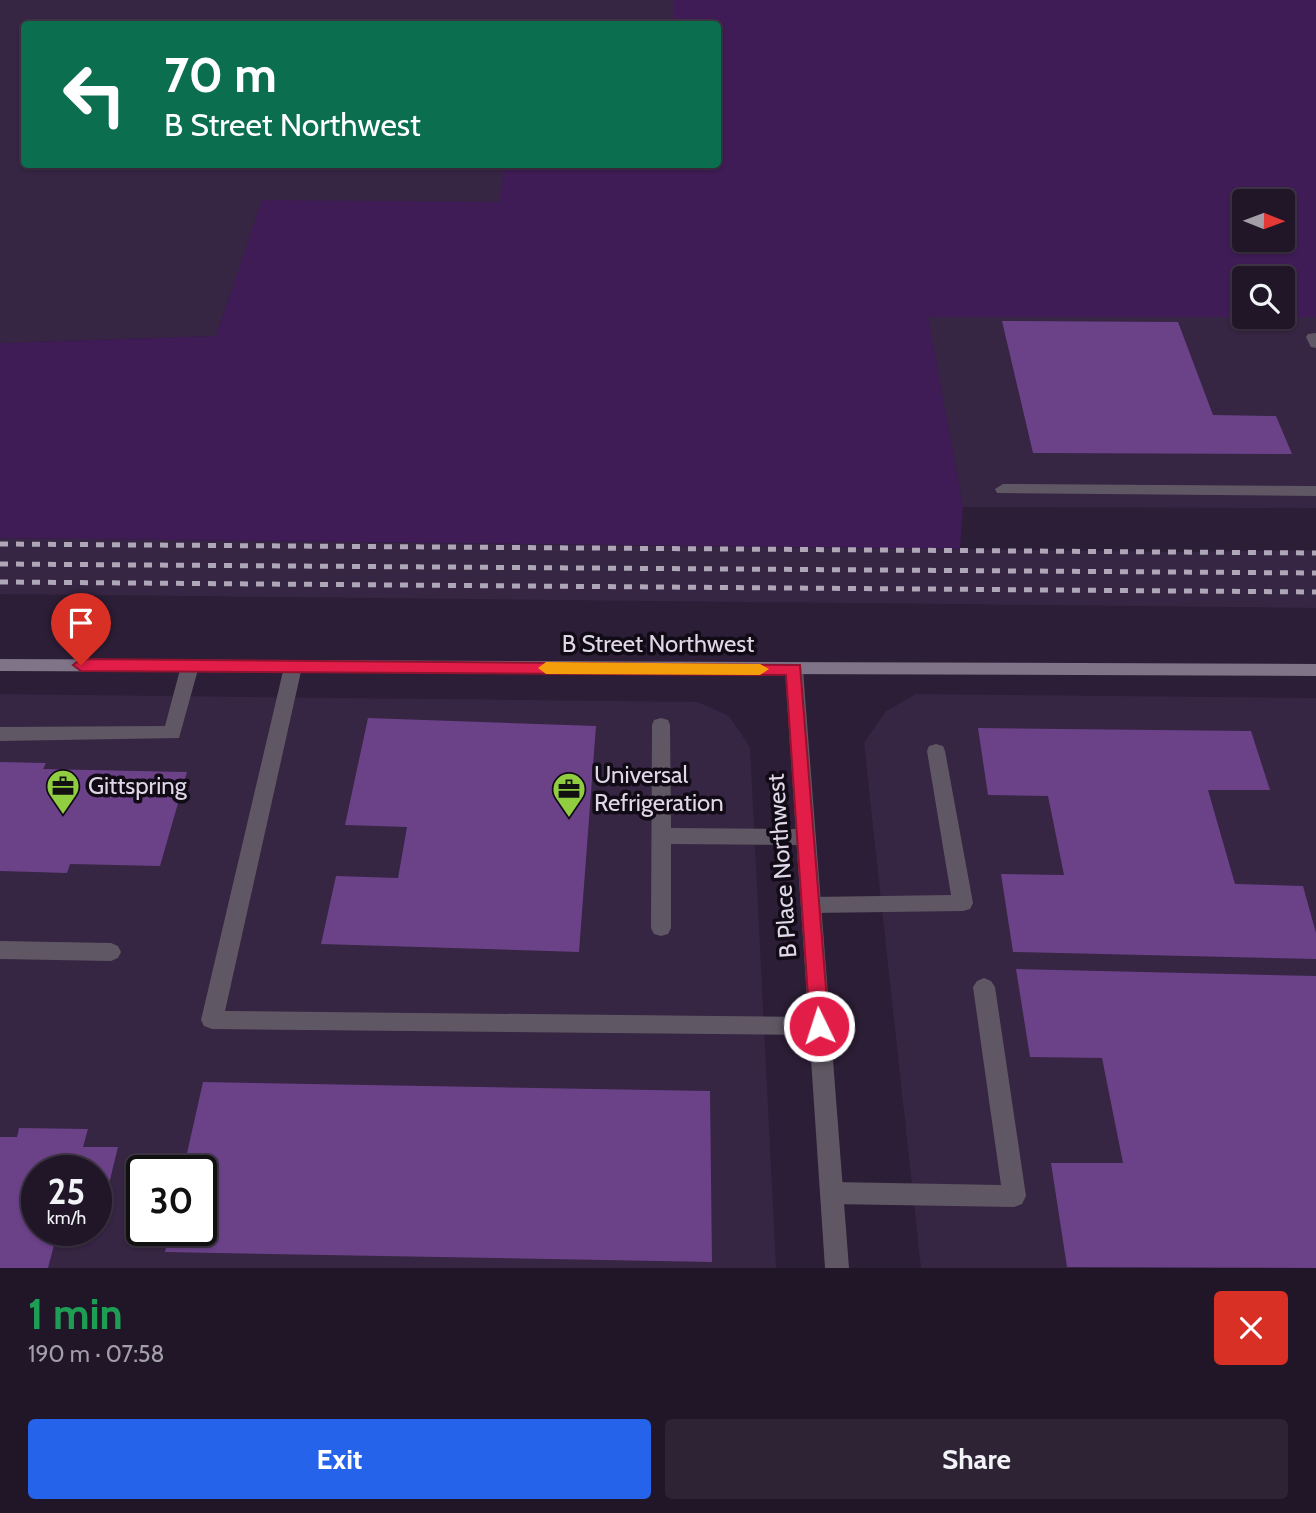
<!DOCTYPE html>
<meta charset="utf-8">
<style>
:root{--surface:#211628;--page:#2d2334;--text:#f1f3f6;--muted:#a29fa8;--line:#3e3545;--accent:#2563eb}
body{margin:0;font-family:Cabin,sans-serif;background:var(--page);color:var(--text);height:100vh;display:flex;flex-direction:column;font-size:26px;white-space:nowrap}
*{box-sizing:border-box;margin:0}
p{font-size:23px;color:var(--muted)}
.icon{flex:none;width:38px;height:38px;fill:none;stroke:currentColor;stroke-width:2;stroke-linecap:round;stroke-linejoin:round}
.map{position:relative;height:1268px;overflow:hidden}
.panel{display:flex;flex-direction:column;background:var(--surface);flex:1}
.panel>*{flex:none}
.guide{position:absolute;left:21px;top:21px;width:700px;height:147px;border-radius:7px;box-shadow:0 2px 5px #0004,0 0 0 2px var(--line);background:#0b6e4f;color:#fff;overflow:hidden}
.needle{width:46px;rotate:91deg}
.fabs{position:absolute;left:1232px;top:189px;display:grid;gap:14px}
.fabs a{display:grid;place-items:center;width:63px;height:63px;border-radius:7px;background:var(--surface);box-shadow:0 2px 5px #0004,0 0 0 2px var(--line);font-size:35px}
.speed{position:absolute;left:21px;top:1155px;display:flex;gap:14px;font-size:35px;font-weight:700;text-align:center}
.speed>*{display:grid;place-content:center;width:91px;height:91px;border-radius:50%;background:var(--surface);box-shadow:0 2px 5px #0004,0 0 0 2px var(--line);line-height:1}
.speed small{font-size:18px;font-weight:400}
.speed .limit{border:4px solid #111;border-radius:10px;background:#fff;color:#111}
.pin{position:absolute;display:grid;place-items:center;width:60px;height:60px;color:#fff;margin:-72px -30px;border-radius:50% 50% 50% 0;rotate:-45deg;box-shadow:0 0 7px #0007}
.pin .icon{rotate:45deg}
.me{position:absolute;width:77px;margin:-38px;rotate:356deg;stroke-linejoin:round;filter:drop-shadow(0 0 5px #0008)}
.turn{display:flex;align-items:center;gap:24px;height:147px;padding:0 28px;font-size:32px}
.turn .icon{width:91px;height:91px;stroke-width:2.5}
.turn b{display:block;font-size:49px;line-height:60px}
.round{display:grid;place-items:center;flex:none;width:74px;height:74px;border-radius:7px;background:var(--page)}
.overview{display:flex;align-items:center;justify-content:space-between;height:119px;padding:0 28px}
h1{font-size:42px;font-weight:700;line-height:52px;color:#1e9e55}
.cta{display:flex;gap:14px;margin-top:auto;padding:14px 28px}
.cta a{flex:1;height:80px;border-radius:7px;background:var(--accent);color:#fff;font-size:28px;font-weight:700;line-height:80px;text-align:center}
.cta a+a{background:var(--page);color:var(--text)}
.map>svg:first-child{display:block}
.built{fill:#362543;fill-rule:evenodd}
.green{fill:#3f1c55;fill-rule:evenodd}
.building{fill:#6b4188}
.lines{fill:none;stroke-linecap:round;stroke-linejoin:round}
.lane{fill:#5f5864;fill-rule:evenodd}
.street{fill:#5f5864;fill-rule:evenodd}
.secondary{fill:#7f7488;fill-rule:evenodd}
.rail{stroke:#afa6b8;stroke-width:5;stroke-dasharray:8 8;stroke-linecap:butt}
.route{fill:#e11d48;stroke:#92132f;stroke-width:2}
.slow{fill:#f59e0b}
.labels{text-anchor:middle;stroke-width:7;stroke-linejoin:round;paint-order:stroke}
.street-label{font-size:24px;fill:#dfd7e7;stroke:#110b16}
.poi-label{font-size:24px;fill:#dfd7e7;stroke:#110b16;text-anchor:start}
</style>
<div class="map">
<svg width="1316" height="1268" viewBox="0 0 1316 1268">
<rect width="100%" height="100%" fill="#2c1e36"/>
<path class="built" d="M0 0H674V24H24V164L505 165 500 202 263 201 216 336 0 343Z
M927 316 1316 317V508L963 507Z
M0 538 1178 552 1316 550V608L0 594Z
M0 694 698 702 729 716 750 747 776 1268H0ZM37 1171H96V1230H37ZM142 1171H201V1230H142Z
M916 694 1316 698V1268H921L864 743 886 711Z"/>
<path class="green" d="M674 0H1316V317H928L963 507 960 549 0 538V343L216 336 262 200 499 202 505 165 718 164V24H674ZM1244 201H1283V240H1244ZM1244 278H1283V317H1244Z"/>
<path class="building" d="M1002 321 1178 322 1213 415 1276 416 1292 454 1033 453Z
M368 718 596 726 579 952 321 944 336 876 398 878 407 827 345 825Z
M978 728 1251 731 1270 790H1208L1235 884 1303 886 1316 933V959L1013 952 1001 874 1064 875 1048 796 988 795Z
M0 762 46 763 43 769 187 772 160 866 70 864 67 873 0 871Z
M1016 969 1316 976V1268L1067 1267 1051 1163H1123L1102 1058 1030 1057Z
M203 1082 710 1091 712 1262 165 1252 170 1230H201V1171H183Z
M19 1128 88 1129 83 1147H118L97 1233 96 1171H37V1230H58L48 1268H0V1137H17Z"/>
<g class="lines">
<path class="lane" d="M1316 333V348L1311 347 1306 337 1308 334Z
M1003 484 1316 486V496L997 493 995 489Z
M190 660 196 662 199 666 179 738 0 741V727L165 726 181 666 184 662Z
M293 661 299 663 302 667 225 1011 819 1017 827 1019 830 1026 827 1033 819 1035 212 1029 204 1026 201 1020 284 667 287 663Z
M661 718 668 720 670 725 671 828 806 829 813 832 816 837 813 842 806 845 671 844V928L668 934 661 936 654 934 651 928 652 725 654 720Z
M936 744 943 746 945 751 973 903 970 909 963 911 811 913 804 911 801 905 804 899 811 897 951 895 927 751 929 746Z
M0 941 111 943 118 946 121 952 118 958 111 961 0 959Z
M984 978 991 981 995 987 1026 1196 1022 1204 1014 1207 832 1204 824 1201 820 1193 824 1185 832 1182 1001 1185 973 987 977 981Z"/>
<path class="street" d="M794 664 800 666 803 670 849 1268H825L785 670 788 666Z"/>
<path class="secondary" d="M0 659 1316 664V676L0 671Z"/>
<path class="rail" d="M0 544 1316 553
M0 564 1316 573
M0 582 1316 592"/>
</g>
<path class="route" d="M81 659 800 665 829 1026 826 1032 819 1035 812 1032 810 1026 786 675 81 671 73 665Z"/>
<path class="slow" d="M546 662 760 664 769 669 760 675 546 674 538 668Z"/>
<defs>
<symbol id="office-pin" viewBox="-11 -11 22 30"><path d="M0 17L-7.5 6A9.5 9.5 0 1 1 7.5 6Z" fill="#91cd40" stroke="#110b16"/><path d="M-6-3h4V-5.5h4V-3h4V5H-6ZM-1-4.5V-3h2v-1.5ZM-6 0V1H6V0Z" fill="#111"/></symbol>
</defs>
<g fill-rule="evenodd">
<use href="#office-pin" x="44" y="767" width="38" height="52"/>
<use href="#office-pin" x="550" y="770" width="38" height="52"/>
</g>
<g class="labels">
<g class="street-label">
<text x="658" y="652">B Street Northwest</text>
<text transform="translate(782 866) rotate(-94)" y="8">B Place Northwest</text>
</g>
<g class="poi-label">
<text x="594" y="783">Universal<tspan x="594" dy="28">Refrigeration</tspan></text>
<text x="88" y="794">Gittspring</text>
</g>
</g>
</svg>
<div class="fabs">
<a><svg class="needle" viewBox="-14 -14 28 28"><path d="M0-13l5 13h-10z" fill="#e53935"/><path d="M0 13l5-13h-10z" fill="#a29fa8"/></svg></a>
<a><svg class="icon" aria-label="search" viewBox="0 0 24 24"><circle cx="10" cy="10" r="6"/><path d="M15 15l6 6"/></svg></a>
</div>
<div class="speed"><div>25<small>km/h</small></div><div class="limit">30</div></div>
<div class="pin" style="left:81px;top:665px;background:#d93025"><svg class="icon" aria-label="arrive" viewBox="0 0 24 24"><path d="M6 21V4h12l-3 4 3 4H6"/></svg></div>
<svg class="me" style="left:819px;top:1026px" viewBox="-20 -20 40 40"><circle r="17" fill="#e11d48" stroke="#fff" stroke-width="3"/><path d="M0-11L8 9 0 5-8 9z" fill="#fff"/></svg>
<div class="guide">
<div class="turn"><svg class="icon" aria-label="left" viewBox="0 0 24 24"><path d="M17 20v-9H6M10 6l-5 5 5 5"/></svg><div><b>70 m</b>B Street Northwest</div></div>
</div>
</div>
<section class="panel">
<div class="overview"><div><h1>1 min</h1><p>190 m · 07:58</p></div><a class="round" style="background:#d93025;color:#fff"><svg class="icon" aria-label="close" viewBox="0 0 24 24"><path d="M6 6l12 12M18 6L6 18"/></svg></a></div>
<div class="cta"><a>Exit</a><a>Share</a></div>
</section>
